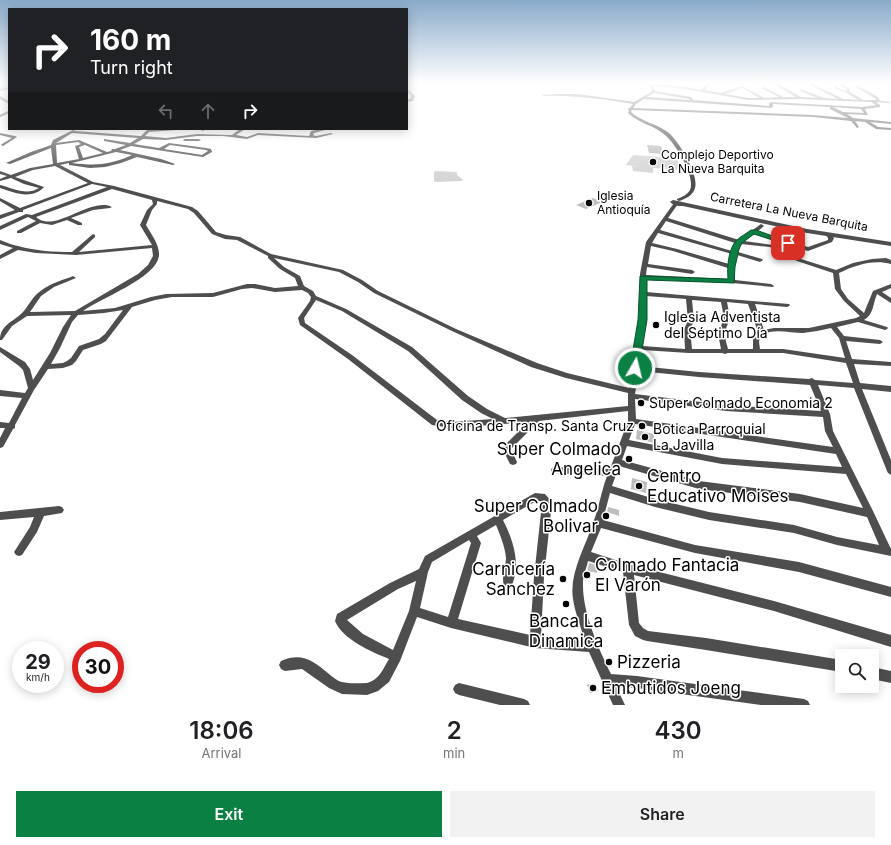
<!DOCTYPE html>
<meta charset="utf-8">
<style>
:root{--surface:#fff;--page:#f2f2f2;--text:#202124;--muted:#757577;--accent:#0b8043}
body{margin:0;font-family:Inter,sans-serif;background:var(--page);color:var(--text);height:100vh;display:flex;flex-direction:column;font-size:15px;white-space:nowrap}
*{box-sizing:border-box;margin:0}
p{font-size:13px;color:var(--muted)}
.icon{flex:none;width:22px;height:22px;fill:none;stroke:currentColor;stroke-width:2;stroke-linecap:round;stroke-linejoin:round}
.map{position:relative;height:705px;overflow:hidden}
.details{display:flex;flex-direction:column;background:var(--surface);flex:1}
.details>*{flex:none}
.banner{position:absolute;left:8px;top:8px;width:400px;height:122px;border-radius:0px;box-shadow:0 2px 10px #0003;background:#202124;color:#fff;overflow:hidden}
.fabs{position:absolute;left:835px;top:649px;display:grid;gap:8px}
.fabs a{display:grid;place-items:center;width:44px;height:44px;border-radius:0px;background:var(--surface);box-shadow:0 2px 10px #0003;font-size:20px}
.speed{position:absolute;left:12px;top:641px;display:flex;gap:8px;font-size:20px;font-weight:700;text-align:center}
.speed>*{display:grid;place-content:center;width:52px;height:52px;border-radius:50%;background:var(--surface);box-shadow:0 2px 10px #0003;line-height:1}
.speed small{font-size:10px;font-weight:400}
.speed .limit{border:6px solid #d22;background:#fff;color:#111}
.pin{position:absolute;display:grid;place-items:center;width:34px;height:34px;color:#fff;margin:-17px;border-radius:8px;box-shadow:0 2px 6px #0006}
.me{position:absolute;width:44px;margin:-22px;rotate:8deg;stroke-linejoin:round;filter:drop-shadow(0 0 3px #0008)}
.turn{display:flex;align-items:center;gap:14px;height:84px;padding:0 16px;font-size:18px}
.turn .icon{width:52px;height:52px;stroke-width:2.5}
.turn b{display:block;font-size:28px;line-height:34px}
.lanes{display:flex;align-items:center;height:38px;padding:0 16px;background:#0003;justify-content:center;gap:20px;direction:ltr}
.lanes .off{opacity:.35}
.eta{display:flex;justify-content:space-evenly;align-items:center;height:68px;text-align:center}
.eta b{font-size:24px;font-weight:600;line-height:28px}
.primary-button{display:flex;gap:8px;margin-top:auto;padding:8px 16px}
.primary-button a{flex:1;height:46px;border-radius:0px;background:var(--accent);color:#fff;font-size:16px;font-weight:600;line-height:46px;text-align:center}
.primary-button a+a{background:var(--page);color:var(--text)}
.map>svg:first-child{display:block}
.green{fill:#d5d5d5}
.building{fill:#bebebe}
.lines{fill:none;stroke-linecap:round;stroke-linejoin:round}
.minor{fill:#4e4e4e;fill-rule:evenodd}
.tertiary{fill:#4e4e4e;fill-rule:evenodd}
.route{fill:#0b8043;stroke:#07532c}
.poi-dot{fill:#000;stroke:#fff;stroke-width:1.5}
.labels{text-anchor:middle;stroke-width:3;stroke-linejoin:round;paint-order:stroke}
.far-poi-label{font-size:12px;fill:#000;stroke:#fff;text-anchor:start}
.far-street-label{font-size:12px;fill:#000;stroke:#fff}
.poi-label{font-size:14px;fill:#000;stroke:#fff;text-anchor:start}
.near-poi-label{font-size:17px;fill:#000;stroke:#fff;text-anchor:start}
</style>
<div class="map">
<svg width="891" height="705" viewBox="0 0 891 705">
<rect width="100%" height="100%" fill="#fff"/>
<path class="green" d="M633 155 677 158 681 170 653 168V173L633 171 632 166 644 167 626 165Z
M436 171 457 172V175L463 180 461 181 436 182 434 181V172Z"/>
<path class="building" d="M647 145 661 146 664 154 649 153Z
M593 198 602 202 586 209 576 205Z
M637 430 654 434V443L636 439Z
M632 478 647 482 646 493 631 489Z
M608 507 619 510V516L607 512Z
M589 563 597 565V573L587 571Z
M595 683 598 691 590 693 587 685Z"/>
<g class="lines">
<path class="minor" d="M648 82H650L652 84 686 87 701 90 709 82H712L705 90 721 93 742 86 764 98 779 97 761 88 762 86 783 97H796L777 86 778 84 801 97 818 98 800 91 801 89 824 98 838 99 810 85 811 83 843 99 858 100 847 93 834 88V86L846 91V89L834 82H838L849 88 850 92 863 100H876V99L856 87 857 85 878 97 880 101 891 102 889 103 876 102 880 105V107L865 109 868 115 847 114 853 118 891 122V124L870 122 878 127 891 128V130L876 129 865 122 855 121 859 127 857 128 851 121 813 117 632 110 631 112C642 122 658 124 669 133 679 142 699 174 695 188 693 195 686 199 679 201L677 200V199C682 197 687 195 690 190 696 177 675 143 665 135 654 125 640 124 628 113L629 110 627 109 630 108 633 104C603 99 574 95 544 96L542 95 556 94H578L634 102 651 92V89ZM653 86 686 89 748 100 800 99 871 102 876 105 862 107 771 102 769 103V106L693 100 691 97 655 91ZM742 88 760 98H748L725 94ZM654 93 689 99 690 100 647 97ZM644 99 771 108 773 107V104L830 107V109L848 118 813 115 633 108 636 104ZM833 107 861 109 864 113 843 112Z
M9 87V89L0 91V89Z
M407 88 415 96 413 101 407 102V100L410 99 411 96 407 91Z
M0 96 9 101V104L0 99Z
M8 111H9V113L0 117V115Z
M148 129H178L176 130 149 132 145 136 166 138 197 134 232 135 240 129H245L236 135 247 137 258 133 309 136 311 131 321 129H329L314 133 313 135 316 136 331 133 333 134 316 138 258 135 247 139 223 136H197L166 140 143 139 134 144 159 148 169 143 206 148 211 149 212 152 203 157 131 146 120 150 161 159 175 164 173 165 137 157 121 163 105 167 90 168 69 165V163L60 165 93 182 114 186 192 207 198 211 216 232 226 235 240 237 271 254 343 270 362 280 378 291 456 329 537 363 567 373 629 388 640 319V274L646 242 674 203 678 204 668 218 739 240 761 224 764 226 757 232 808 247 828 240V238L826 235 827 234H831L834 238 832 242 808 251 754 234 744 241 773 245 801 259 836 270 853 263 872 259 886 258 891 260V264C874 259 855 265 839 273L841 289 848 299 864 313 873 291 891 284V288L882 292 891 298V303L877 294C873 303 874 314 864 320L887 327 888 328 887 329 885 330 858 322 837 327 844 336 880 340 883 342 880 344 846 341 852 359 891 362V366L854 364 860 383 891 386V392L862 389 891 460V475L888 473 887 471 854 388 818 385 830 414 833 431 873 511 890 547 891 548V556L837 545 794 533 709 520 655 507 610 493 603 520 695 545 799 562 891 587V597L799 572 695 553 601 528 591 552 628 564 774 601 891 635V647L774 611 634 575 639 623 643 628 648 631 706 638 842 660V672L706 650 647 641 643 640 635 636 629 625 623 572 588 561C587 567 583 575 583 582 582 612 598 647 611 674L637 676 804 699 808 701 810 705H761L637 688 616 686 625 705H613L589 652 535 648 451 628 417 617 400 661 389 682 378 691 367 695 342 694 329 688 302 669 285 671 281 669 279 665 281 661C302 652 313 661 329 674 333 677 337 681 342 682 350 684 359 683 367 683 379 680 383 669 389 659 372 652 342 639 335 621L337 614 390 583 419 569 425 556 535 493 545 494 552 502 544 577 541 637 585 641C581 627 575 613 573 599 569 573 585 548 593 523 599 508 601 492 607 476L555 473 552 472 551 470 552 468 555 467 610 469 628 421V411L539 421 511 449 517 462 516 464 513 465 510 464 502 448 528 422 451 428 432 425 348 359 300 325 298 318 310 301 311 297 308 293 302 290 275 292 252 288 242 289 213 297H172L155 300 132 307 106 341 101 344 83 350 76 361 72 365 63 368 48 369 34 390 15 425V428L13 429 3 447 0 448V438L5 428H0V422L9 423 22 398 0 396V390L25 393 28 388 23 370 19 366 0 352V347L25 362 30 369 33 380 50 353 63 327 71 315 27 316 12 326 2 340H0C0 325 13 322 22 313 28 307 31 299 38 293 47 285 59 281 71 277L73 276 76 278 54 287 41 296 30 312 75 311 138 274 148 265 153 256 152 248 76 255 36 253 18 250 0 259V255L13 248 0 244V240C6 242 12 245 18 246 36 251 54 252 72 252L93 234 95 235V237L79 252 152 245 140 225 147 210 153 204 152 200 112 189 36 217C38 219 42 221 44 221 61 226 95 197 112 207L110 208 93 210 71 218 82 223V225H78L67 220 52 225 40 223 21 233H17V231L36 221 28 217 0 230V226L26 214 32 215 107 187 92 184 23 210V212H19L0 219V215L15 210 0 201V198L20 208 88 183 55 166 33 170 15 177 44 187C32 200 15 193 0 188V185C12 188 27 196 39 188L24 184 11 178 0 181V179L7 176 0 174V171L11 175 30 168 53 164 51 148 10 164 6 163 31 152 51 145 53 140 73 130 75 131 141 136ZM72 133 138 138 130 143 104 139V141L126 145 115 149H112L111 151 107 152 79 140 56 143ZM78 142 81 144 75 146 79 159 57 163 56 145ZM85 145 103 153 83 158 79 147ZM170 145 206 150 208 151 202 155 164 149ZM116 152 132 155C109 165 97 166 72 163ZM157 201 188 209 194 213 212 234 225 239 237 240 268 256V258L280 269 295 278 298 286 275 288 255 284H247L213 293 166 294 151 297 115 308 83 311C101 298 156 278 159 256 160 245 151 234 146 225L152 210 157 204ZM666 221 735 243 732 251 660 230ZM658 233 732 254 729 264 677 249 652 243ZM741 244 770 247 797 261 833 273 835 289 844 301 860 316 856 318 809 328H774L764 330 755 304 787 307 789 306 790 305 789 304 646 292V279L732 283 773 287 774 286 771 284 735 280 734 267 737 255 760 262 763 260 762 259 738 252ZM651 246 673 251 728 268 729 279 646 275 647 267 692 274 695 272 692 270 648 264ZM274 258 339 272 358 282 374 293 452 331 531 367 566 378 628 393V406L505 418 487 409 468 396 412 347 346 309 316 296 313 291 304 286 300 276 284 267ZM646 296 686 299 688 321 684 329 685 349 642 346 646 319ZM316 300 342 311 408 351 462 400 481 413 493 419 451 422 437 420 352 355 305 323 304 318ZM692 300 721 302 724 318 718 334 721 349H692L690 329 694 321ZM727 302 748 304 758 332 753 340V349H728L724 334 730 318ZM123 310 105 334 99 339 79 346 71 358 67 361 63 363 51 364 60 348 72 322 78 315 104 313ZM831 328 839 338 845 358 783 349H760L759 342 760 337C770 327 790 333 803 333 812 332 822 330 831 328ZM642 350 689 353H722L725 354 728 353H783L846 363 853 383 815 380 812 378 809 379 699 372 639 366ZM639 371 699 377 810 385 821 411 726 405 635 394ZM635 399 726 411 823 417 825 431 833 447 636 419ZM635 424 836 454 842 467 722 458 629 440ZM627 446 722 464 846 474 863 508 800 494 699 481 622 460ZM619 466 699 489 800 502 867 517 879 545 837 537 794 525 709 512 655 499 612 486ZM536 501H540L542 503 534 577 530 635 458 619 481 543 477 536 496 525C500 535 505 546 506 558 506 566 501 578 504 585L508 587 512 585C521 563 513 540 503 520ZM469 540 471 543 448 617 420 608 428 572 432 562ZM416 581 409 611 393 650 363 634 347 620 398 589Z
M202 129H206L203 131 201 130Z
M0 133 15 136 17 137 3 146 1 145 2 144 12 138 0 135Z
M185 139H199L201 140 199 141H184L183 140Z
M59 506 62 507 64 510 62 513 44 516 37 532 22 555 19 556 16 555 14 552 16 549 30 527 34 517 0 520V512Z
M872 667 891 671V683L872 679Z
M459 683 524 699 528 701 530 705H500L459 695 455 693 453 689 455 685Z"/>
<path class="tertiary" d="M673 200 807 229 891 242V246L807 233 683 206C678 206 674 206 670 202Z"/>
</g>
<linearGradient id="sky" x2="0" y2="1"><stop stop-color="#89aaca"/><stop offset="0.46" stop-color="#fff"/><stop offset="1" stop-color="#fff" stop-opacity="0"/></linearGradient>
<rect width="891" height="180" fill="url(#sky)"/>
<path class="route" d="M751 230H756L792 243 788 245 754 234 742 243 739 249 735 267 734 283 647 280V320L639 368 635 372 631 371 630 368 638 320 640 276 728 279C727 267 728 252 735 242 739 237 746 234 751 230Z"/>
<g class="poi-dot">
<circle cx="653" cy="162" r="4"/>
<circle cx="589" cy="203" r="4"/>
<circle cx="656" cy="325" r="4"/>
<circle cx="641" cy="403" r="4"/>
<circle cx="642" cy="426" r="4"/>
<circle cx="645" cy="437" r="4"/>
<circle cx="629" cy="459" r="4"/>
<circle cx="639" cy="486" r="4"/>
<circle cx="606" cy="516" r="4"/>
<circle cx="587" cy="575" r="4"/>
<circle cx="563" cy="579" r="4"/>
<circle cx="566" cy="604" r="4"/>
<circle cx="609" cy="662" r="4"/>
<circle cx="593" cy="688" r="4"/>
</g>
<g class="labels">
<g class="far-poi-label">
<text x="661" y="159">Complejo Deportivo<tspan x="661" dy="14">La Nueva Barquita</tspan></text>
<text x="597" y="200">Iglesia<tspan x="597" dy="14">Antioquía</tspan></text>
</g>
<g class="far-street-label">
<text transform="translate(789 212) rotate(11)" y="4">Carretera La Nueva Barquita</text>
</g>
<g class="poi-label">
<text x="664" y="322">Iglesia Adventista<tspan x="664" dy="16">del Séptimo Día</tspan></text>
<text x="649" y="408">Super Colmado Economia 2</text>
<text x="634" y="431" text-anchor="end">Oficina de Transp. Santa Cruz</text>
<text x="653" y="434">Botica Parroquial<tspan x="653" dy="16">La Javilla</tspan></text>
</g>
<g class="near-poi-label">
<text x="621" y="455" text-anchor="end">Super Colmado<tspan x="621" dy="20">Angelica</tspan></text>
<text x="647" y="482">Centro<tspan x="647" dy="20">Educativo Moises</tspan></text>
<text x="598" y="512" text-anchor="end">Super Colmado<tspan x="598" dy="20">Bolivar</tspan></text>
<text x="595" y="571">Colmado Fantacia<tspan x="595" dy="20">El Varón</tspan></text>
<text x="555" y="575" text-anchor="end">Carnicería<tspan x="555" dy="20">Sanchez</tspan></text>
<text x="566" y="627" text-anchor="middle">Banca La<tspan x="566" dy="20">Dinamica</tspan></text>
<text x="617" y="668">Pizzeria</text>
<text x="601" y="694">Embutidos Joeng</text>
</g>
</g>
</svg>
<div class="fabs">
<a><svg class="icon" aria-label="search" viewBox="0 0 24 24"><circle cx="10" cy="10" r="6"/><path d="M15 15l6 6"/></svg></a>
</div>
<div class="speed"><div>29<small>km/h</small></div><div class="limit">30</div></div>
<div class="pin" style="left:788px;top:243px;background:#d93025"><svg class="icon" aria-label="arrive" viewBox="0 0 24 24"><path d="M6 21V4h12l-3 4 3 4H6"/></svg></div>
<svg class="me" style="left:635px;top:368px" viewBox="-20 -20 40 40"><circle r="17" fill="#0b8043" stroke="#fff" stroke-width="3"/><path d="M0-11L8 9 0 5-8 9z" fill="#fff"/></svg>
<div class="banner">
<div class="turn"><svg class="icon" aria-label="right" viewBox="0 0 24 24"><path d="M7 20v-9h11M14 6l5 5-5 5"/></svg><div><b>160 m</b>Turn right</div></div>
<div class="lanes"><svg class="icon off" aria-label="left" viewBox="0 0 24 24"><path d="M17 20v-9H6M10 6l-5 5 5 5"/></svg><svg class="icon off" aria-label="ahead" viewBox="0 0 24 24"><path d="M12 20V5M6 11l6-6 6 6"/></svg><svg class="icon" aria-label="right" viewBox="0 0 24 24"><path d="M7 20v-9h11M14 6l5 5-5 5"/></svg></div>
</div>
</div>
<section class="details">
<div class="eta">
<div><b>18:06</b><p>Arrival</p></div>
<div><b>2</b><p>min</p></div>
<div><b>430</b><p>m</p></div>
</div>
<div class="primary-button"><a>Exit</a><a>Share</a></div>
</section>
